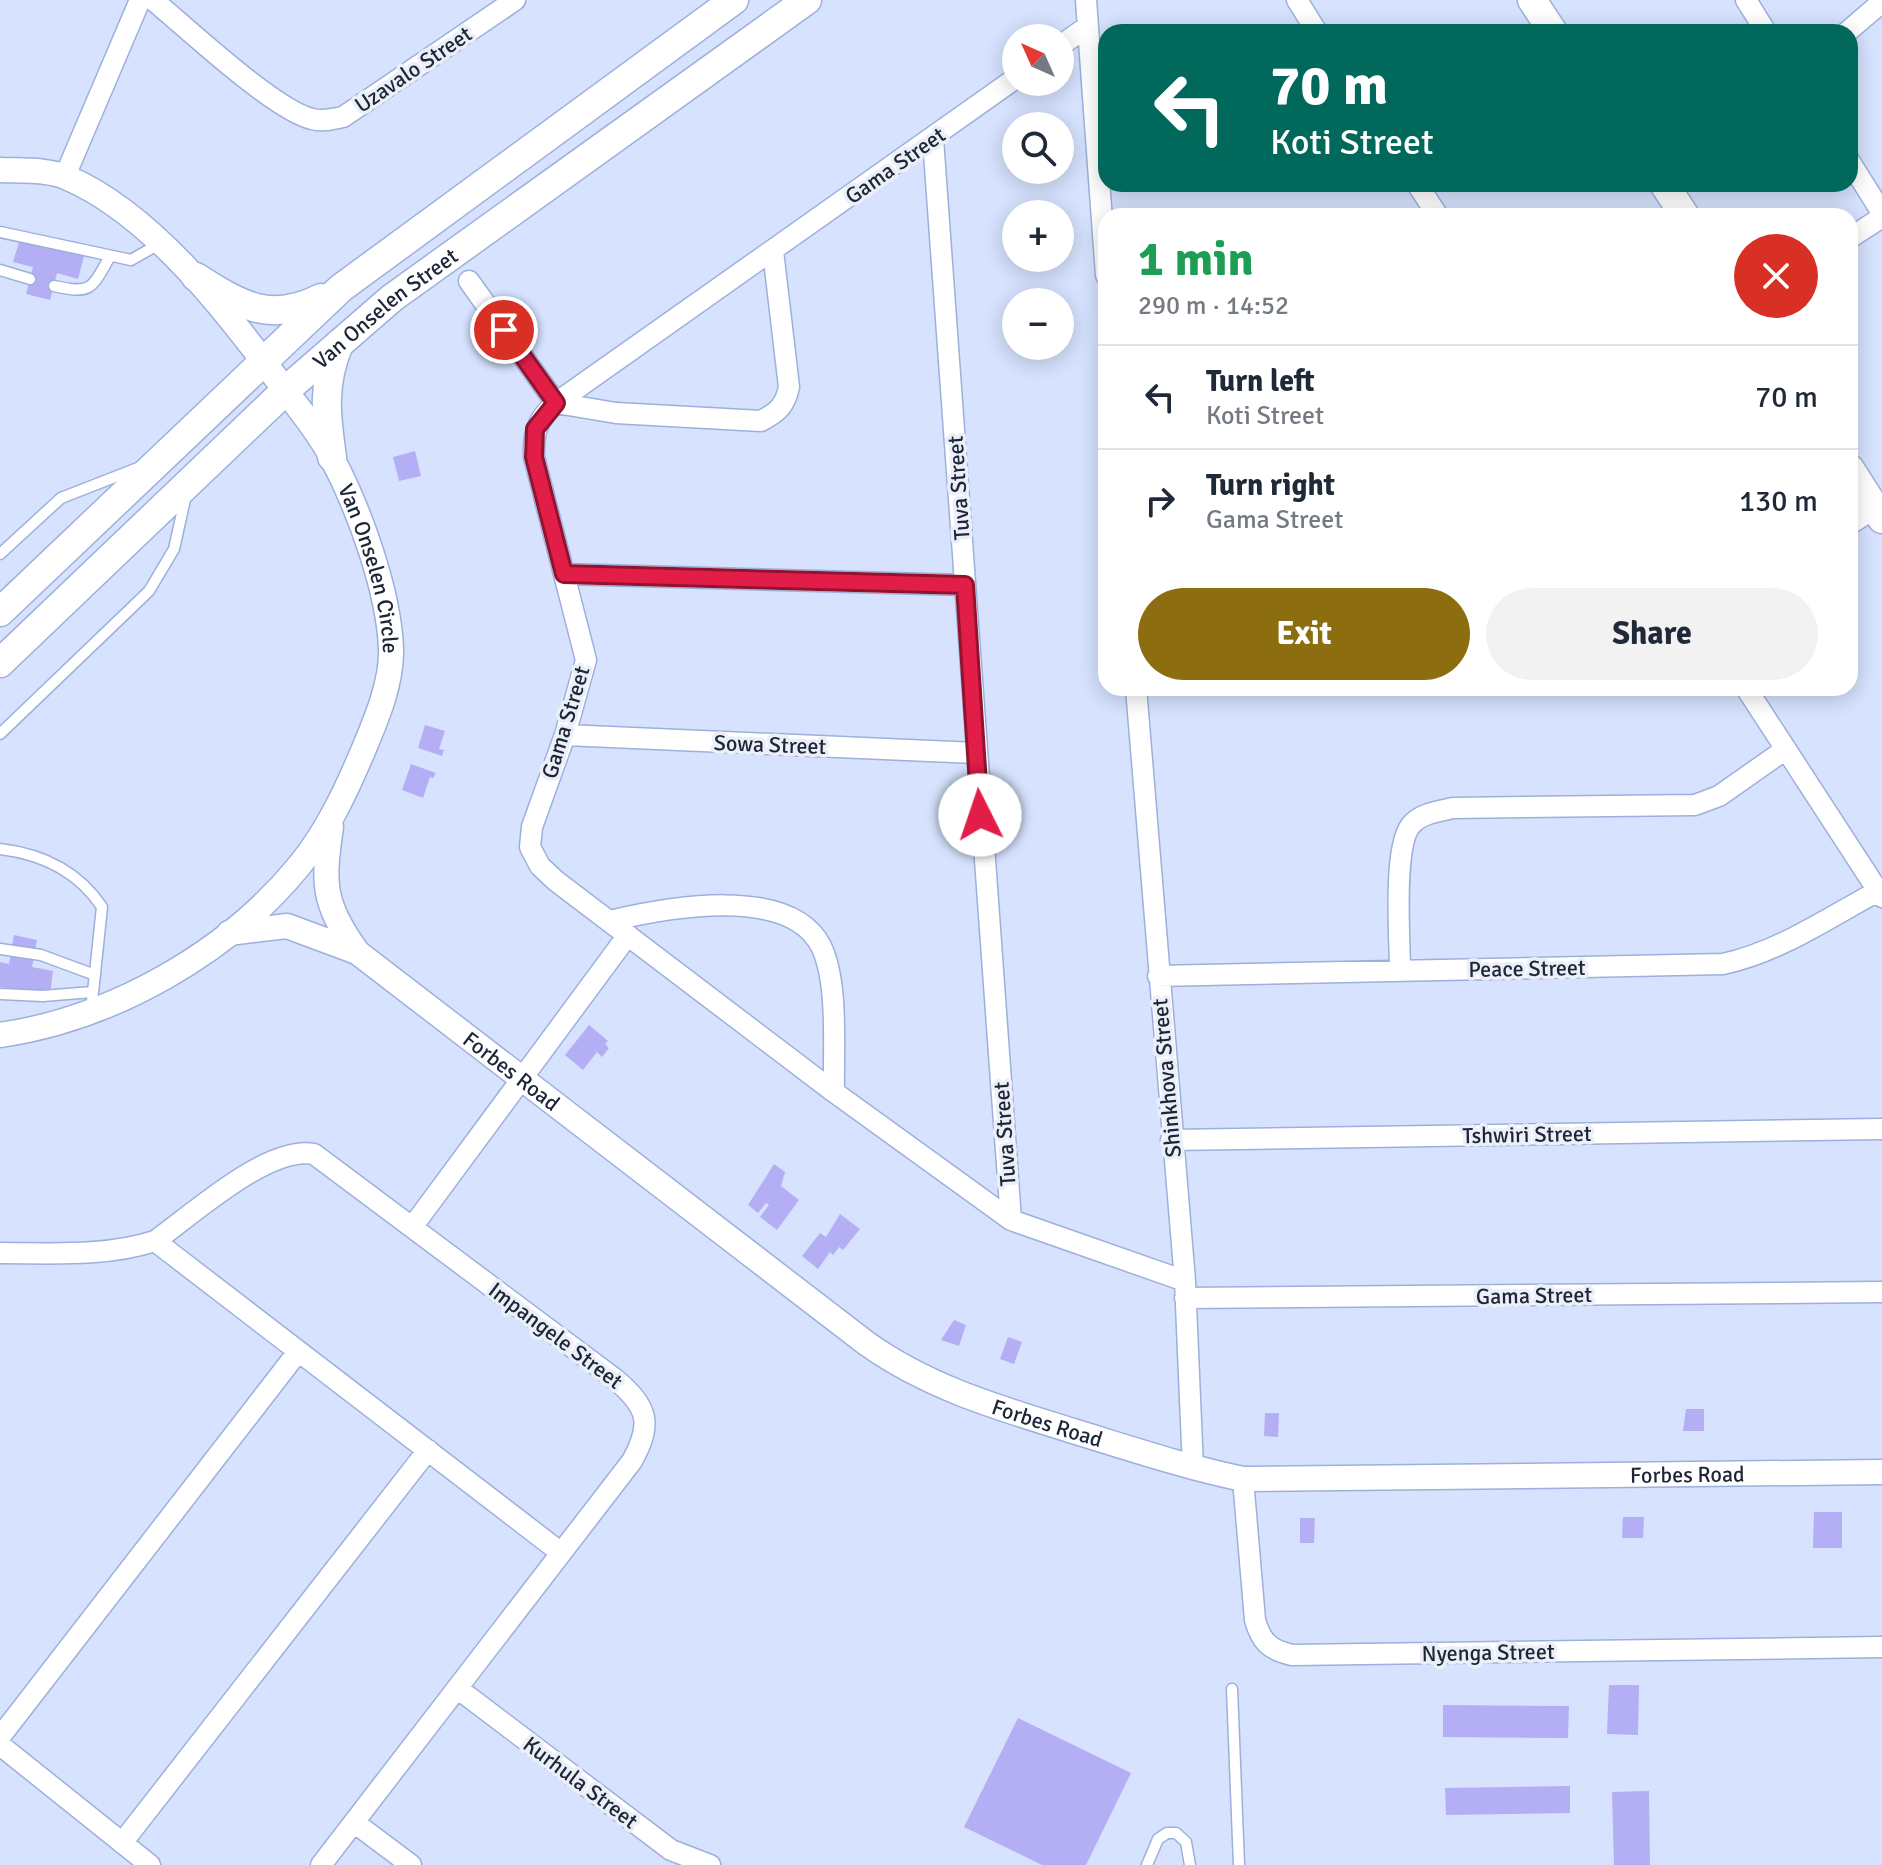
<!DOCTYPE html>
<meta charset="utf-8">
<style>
:root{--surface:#fff;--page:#f2f2f3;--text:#1f2937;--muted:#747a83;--line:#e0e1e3;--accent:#8c6d0f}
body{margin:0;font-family:Signika,sans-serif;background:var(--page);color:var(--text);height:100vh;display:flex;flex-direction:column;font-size:30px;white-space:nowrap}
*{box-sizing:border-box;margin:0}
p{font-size:26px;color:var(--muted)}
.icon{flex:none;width:44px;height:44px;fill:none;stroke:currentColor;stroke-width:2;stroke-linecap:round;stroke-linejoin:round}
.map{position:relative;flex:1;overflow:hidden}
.sheet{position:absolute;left:1098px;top:208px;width:760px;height:488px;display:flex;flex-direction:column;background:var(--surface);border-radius:24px;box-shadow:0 4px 20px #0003}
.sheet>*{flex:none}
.top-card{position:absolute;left:1098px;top:24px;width:760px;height:168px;border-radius:24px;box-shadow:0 4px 20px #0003;background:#00695c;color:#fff;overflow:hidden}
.needle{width:52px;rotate:315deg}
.fabs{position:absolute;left:1002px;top:24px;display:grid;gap:16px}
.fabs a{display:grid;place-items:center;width:72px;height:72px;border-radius:50%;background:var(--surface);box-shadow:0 4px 20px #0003;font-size:40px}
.pin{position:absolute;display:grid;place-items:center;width:68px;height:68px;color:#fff;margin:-34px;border:4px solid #fff;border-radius:50%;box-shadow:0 2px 8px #0007}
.me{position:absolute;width:88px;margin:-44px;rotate:356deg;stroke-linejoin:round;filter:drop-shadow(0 0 6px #0008)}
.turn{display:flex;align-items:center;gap:28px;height:168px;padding:0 40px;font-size:36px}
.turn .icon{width:104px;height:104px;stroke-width:2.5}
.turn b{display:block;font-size:56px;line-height:68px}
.round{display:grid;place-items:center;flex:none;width:84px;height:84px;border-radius:42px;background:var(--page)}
.summary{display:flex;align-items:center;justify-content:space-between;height:136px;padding:0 40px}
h1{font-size:48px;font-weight:800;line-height:60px;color:#1e9e55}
.button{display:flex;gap:16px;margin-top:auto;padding:16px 40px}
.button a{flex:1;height:92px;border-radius:48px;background:var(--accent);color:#fff;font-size:32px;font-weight:800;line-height:92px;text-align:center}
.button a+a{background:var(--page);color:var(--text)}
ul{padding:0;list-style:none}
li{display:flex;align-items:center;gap:24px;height:104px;padding:0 40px;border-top:2px solid var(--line)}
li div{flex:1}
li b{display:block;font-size:30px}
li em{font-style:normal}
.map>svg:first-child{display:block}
.building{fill:#b4aef5}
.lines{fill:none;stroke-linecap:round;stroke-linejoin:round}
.service-casing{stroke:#9db0dc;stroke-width:13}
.minor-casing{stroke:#9db0dc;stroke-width:23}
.tertiary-casing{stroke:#9db0dc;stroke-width:27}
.secondary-casing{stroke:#9db0dc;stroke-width:31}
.service{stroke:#fff;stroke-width:10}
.minor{stroke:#fff;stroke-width:20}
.tertiary{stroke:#fff;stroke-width:24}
.secondary{stroke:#fff;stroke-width:28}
.route-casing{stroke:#92132f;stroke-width:20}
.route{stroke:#e11d48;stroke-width:14}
.labels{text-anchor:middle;stroke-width:7;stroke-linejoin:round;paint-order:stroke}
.street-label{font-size:22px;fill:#1e2536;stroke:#ebeff8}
</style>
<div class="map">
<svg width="1882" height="1865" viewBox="0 0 1882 1865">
<rect width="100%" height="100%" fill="#d6e2fe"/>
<path class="building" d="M20 239 84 256 78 279 57 273 50 300 26 294 33 267 13 262Z
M415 451 421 476 399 481 393 457Z
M425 725 445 731 439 749 444 750 442 756 418 748Z
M411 764 436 773 433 778 430 777 423 798 402 790Z
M14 935 37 940 32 967 53 971 50 994 0 987V962L9 964Z
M589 1025 608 1041 605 1044 609 1048 602 1057 597 1052 583 1070 565 1055Z
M774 1164 785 1172 781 1186 799 1200 777 1230 760 1217 769 1205 766 1203 758 1213 748 1205Z
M840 1214 860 1229 843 1250 839 1247 833 1255 830 1252 818 1269 802 1256 820 1233 826 1237Z
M954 1320 966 1325 959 1346 941 1340Z
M1008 1337 1022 1342 1014 1364 1000 1359Z
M1686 1409H1704V1431H1683Z
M1265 1413H1279L1278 1437 1264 1436Z
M1814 1512H1842V1548H1813Z
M1623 1517H1644L1643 1538H1622Z
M1300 1518H1315L1314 1543H1300Z
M1609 1685H1639L1638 1735 1607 1734Z
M1443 1705 1569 1706 1568 1738 1443 1737Z
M1018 1718 1131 1773 1086 1865H1042L964 1827Z
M1570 1786V1813L1446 1815 1445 1788Z
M1649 1791 1650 1865H1614L1612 1792Z"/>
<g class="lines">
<defs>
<path id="service" d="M0 232 131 260 159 244
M0 270 30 279
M54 286C91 294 91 290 109 258
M0 554 61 498 138 468
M0 734 149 591 174 549 186 495
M0 849C42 854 78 871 102 907L91 1011
M0 949 41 955 95 975
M0 994 43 996 92 992
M1232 1689 1239 1865
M1147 1865 1158 1839 1167 1833H1176L1186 1842 1190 1865"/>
<path id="minor" d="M153 0C187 28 274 110 312 119 323 122 332 119 343 117L515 0
M1086 0 1106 275
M1297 0 1317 32
M1746 0 1766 32
M1847 32 1882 2
M1060 46 1088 26
M1016 78 556 403C537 419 533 433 534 457L586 660 565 735 532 827 530 847 540 866 556 881 834 1092 1011 1220 1185 1281
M933 139 1011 1220
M1850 162 1882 213
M65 176 140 0
M1417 184 1438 216
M1850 238 1882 217
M469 281 556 403 616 413 761 421C778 412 785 406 789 387L773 251
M1850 524 1875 508
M564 574 965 585
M1136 688 1185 1281 1193 1469
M1746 688 1882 897
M565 735 976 753
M610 921C665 908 789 884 821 946 839 983 833 1051 834 1092
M1400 970C1400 940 1392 841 1413 823 1423 813 1440 811 1453 808L1695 805 1719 796 1786 749
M1158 976 1723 964C1779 952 1828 918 1878 891
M1171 1140 1882 1129
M413 1226 628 935
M155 1241 560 1552
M0 1253C52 1253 105 1257 155 1241 192 1215 268 1145 314 1154L615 1379C648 1407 653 1423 632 1461L321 1865
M1185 1298 1882 1292
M1243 1479 1255 1620C1261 1641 1269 1650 1292 1655L1882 1647
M457 1688 671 1850 710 1865
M0 1737 297 1353
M0 1745 150 1865
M355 1823 411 1865
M122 1843 428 1450"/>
<g id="tertiary">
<path id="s1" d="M0 170C22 171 48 169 68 178 153 215 228 313 282 386 299 409 319 432 332 458 359 509 389 591 391 649 392 683 376 720 363 751 346 791 327 832 299 866 227 954 111 1019 0 1035"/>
<path d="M331 827C323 882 322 903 356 950"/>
<path id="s2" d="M229 933 287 926 357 952 866 1343C929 1388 999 1408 1073 1431 1129 1448 1185 1467 1243 1479L1882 1472"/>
</g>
<g id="secondary">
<path d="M1532 0 1553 32"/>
<path d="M1664 184 1685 216"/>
<path d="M196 277C240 305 270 324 321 298"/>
<path d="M332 457C326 416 322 384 339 344"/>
<path d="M1850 469 1882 519"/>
<path d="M0 612 341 288 734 0"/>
<path id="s3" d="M0 663 286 390 392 298 807 0"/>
</g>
</defs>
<use href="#service" class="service-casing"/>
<use href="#minor" class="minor-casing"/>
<use href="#tertiary" class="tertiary-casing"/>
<use href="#secondary" class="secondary-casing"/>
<use href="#service" class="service"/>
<use href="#minor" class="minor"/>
<use href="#tertiary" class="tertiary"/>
<use href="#secondary" class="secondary"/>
</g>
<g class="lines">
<defs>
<path id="route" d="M504 330 556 403 535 429 534 457 564 574 965 585 980 815"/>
</defs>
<use href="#route" class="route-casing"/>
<use href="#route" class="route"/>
</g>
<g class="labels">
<g class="street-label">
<text transform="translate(413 69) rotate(-34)" y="8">Uzavalo Street</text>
<text transform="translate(895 165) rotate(-35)" y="8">Gama Street</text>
<text dy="8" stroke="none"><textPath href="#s3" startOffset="524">Van Onselen Street</textPath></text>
<text transform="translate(958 488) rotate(-94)" y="8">Tuva Street</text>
<text dy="8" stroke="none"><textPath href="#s1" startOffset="576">Van Onselen Circle</textPath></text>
<text transform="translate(565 722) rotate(-73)" y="8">Gama Street</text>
<text transform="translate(770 744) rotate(2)" y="8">Sowa Street</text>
<text transform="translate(1527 968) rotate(-1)" y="8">Peace Street</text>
<text dy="8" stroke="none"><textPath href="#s2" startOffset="328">Forbes Road</textPath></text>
<text transform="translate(1166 1078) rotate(-95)" y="8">Shinkhova Street</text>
<text transform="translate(1004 1134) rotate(-94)" y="8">Tuva Street</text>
<text transform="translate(1527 1134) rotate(-1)" y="8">Tshwiri Street</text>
<text transform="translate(1534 1295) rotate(-1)" y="8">Gama Street</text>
<text transform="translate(556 1335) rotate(37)" y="8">Impangele Street</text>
<text dy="8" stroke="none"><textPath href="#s2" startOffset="974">Forbes Road</textPath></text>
<text dy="8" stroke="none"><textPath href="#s2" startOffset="1622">Forbes Road</textPath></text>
<text transform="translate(1488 1652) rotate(-1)" y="8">Nyenga Street</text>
<text transform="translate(581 1782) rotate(37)" y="8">Kurhula Street</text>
</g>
</g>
</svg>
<div class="fabs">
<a><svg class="needle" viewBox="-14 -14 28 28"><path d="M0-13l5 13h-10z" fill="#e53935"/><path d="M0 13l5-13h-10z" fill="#747a83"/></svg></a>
<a><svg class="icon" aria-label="search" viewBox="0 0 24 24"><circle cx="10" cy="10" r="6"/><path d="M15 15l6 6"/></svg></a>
<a>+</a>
<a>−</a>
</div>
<div class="pin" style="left:504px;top:330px;background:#d93025"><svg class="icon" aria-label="arrive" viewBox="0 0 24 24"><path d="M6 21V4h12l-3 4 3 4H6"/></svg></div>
<svg class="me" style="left:980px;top:815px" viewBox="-20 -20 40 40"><circle r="19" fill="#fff"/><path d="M0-13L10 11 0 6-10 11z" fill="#e11d48"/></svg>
<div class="top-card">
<div class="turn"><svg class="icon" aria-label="left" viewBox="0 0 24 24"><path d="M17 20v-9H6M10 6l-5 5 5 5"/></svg><div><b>70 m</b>Koti Street</div></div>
</div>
<section class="sheet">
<div class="summary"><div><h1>1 min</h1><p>290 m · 14:52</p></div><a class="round" style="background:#d93025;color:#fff"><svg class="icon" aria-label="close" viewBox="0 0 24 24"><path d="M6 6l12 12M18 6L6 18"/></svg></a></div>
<ul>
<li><svg class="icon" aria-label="left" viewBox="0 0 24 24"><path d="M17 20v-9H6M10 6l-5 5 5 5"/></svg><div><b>Turn left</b><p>Koti Street</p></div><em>70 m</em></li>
<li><svg class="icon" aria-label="right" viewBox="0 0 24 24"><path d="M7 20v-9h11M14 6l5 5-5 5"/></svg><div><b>Turn right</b><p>Gama Street</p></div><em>130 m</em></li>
</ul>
<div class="button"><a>Exit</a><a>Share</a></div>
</section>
</div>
